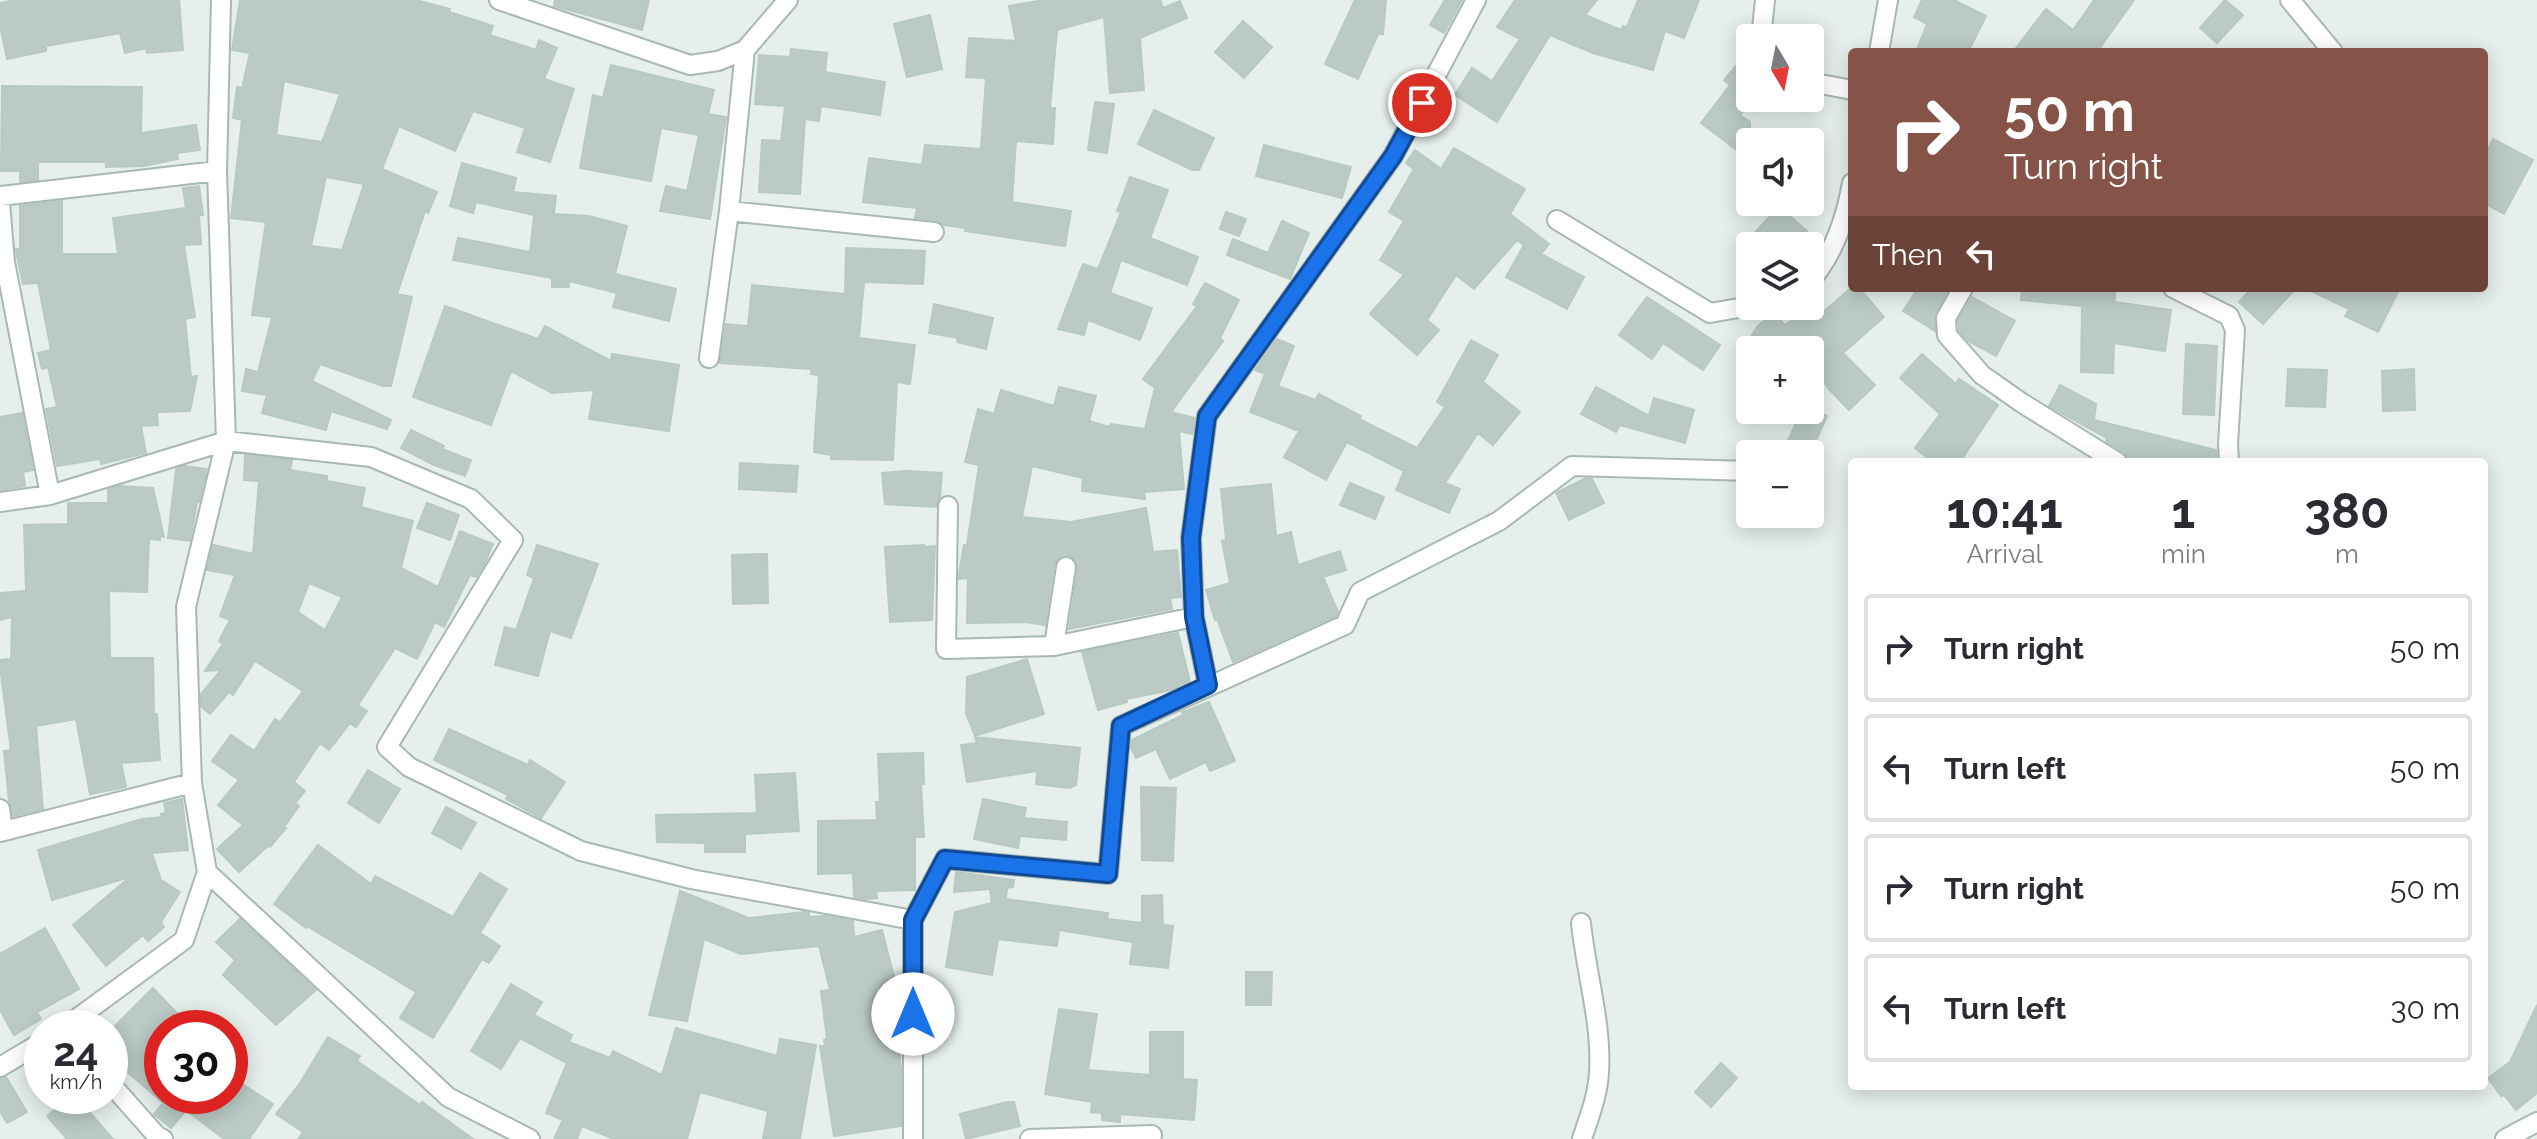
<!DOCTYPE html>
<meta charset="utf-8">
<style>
:root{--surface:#fff;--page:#f2f2f3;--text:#2b2b33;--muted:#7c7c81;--line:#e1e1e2}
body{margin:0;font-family:Raleway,sans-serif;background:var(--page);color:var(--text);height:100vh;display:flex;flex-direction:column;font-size:30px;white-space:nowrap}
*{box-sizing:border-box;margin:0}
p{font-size:26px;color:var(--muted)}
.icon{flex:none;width:44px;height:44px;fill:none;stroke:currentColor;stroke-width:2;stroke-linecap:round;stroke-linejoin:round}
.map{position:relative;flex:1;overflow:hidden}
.panel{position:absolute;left:1848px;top:458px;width:640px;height:632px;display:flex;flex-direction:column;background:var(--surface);border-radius:8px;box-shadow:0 4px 20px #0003}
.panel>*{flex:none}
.banner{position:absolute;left:1848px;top:48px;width:640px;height:244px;border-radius:8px;box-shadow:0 4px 20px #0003;background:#855347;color:#fff;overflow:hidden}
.needle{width:52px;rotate:170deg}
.controls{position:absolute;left:1736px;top:24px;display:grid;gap:16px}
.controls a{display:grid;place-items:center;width:88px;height:88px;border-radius:8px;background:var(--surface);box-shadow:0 4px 20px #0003;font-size:40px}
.speed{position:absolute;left:24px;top:1010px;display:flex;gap:16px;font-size:40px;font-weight:700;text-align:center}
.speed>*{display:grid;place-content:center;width:104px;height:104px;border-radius:50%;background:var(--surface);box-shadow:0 4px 20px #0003;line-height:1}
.speed small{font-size:20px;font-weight:400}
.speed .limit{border:12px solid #d22;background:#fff;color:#111}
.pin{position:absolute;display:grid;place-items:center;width:68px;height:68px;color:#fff;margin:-34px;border:4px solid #fff;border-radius:50%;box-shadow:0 2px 8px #0007}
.me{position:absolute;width:88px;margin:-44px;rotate:0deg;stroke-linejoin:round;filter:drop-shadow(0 0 6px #0008)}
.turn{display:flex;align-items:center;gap:28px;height:168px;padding:0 24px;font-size:36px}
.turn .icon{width:104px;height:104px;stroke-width:2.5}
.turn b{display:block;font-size:56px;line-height:68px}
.then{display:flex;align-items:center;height:76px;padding:0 24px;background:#0003;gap:16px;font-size:30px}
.eta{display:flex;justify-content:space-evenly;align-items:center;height:136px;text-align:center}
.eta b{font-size:48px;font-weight:700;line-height:56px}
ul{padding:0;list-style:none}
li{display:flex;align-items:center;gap:24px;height:108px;margin:0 16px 12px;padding:0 8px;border:4px solid var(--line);border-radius:8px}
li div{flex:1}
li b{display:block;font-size:30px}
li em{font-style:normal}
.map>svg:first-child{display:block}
.building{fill:#bbcac4;stroke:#b8c9c2;stroke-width:2;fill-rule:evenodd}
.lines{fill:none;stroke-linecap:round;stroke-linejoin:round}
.minor-casing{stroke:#a8b8b2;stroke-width:22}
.minor{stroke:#fff;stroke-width:18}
.route-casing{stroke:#114b97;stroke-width:20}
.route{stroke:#1a73e8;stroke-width:14}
</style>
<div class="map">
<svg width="2537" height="1139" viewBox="0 0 2537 1139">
<rect width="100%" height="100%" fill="#e6efeb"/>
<path class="building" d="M15 0H179L183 50 147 53 146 48 125 53 120 33 46 46V51L7 59 0 25V3Z
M240 0H416L450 9 449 12 493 26 490 35 536 50 539 40 557 48 544 79 574 89 550 162 517 152 525 128 473 111 455 151 399 126 382 169 437 192 428 213 425 211 397 294 412 297 391 386H383L320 364 312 381 391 420 387 429 331 411 326 430 262 413 267 395 242 391 246 369 258 372 272 317 252 315 266 222 231 218 242 120 233 118 237 87 242 88 250 53 232 50ZM284 81 340 94 322 142 276 135ZM326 177 364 184 342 250 311 246Z
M555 0H649L642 30 554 6Z
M1044 0H1160L1163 8 1180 1 1187 18 1140 38 1144 90 1110 93 1104 17 1057 30 1050 108H1055L1053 144 1016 141 1012 202 1071 211 1065 246 965 231V228L944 225 936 220 915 218 917 208 863 202 869 158 922 165 925 145 981 149 986 78 966 77 969 38 1016 41 1009 6Z
M1355 0H1386L1383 34H1378L1358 79 1325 64Z
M1445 0H1462L1444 33 1430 25Z
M1515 0H1597L1585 15 1621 30 1623 26 1627 27 1638 0H1699L1684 38 1665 31 1653 70 1593 53 1550 35 1497 122 1455 95 1472 68 1492 81 1520 39 1497 27Z
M1922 0H1954L1986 16 1968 52H1916L1927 24 1914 17Z
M2094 0H2134L2097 52H2013L2046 9 2073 30Z
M2225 0 2243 15 2217 43 2200 28Z
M930 15 942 69 907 77 894 24Z
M1243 21 1272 47 1244 78 1215 52Z
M791 49 827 53 825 72 885 82 880 115 821 106 819 121 805 119 800 194 759 192 762 140 781 141 785 106 755 104 759 55 790 57Z
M1739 62 1750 70V103L1740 115 1750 122V160L1701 123 1730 85 1724 80Z
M611 65 714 90 708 114 726 117 710 219 660 211 666 186 687 191 699 135 661 128 651 181 580 168 593 95 603 98Z
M2 86 142 87 141 133 196 125 200 150 177 153 178 159 144 166 106 167V162H38V180L20 182V171H1Z
M1095 102 1114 104 1107 153 1088 150Z
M1154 110 1214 138 1199 170H1192L1138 144Z
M2493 139 2533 160 2504 214 2484 203V157Z
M1264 145 1351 167 1342 198 1256 176Z
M1454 148 1525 189 1510 214 1549 244 1541 254 1584 277 1567 309 1506 277 1524 245 1517 240 1474 289 1456 275 1427 320 1439 330 1417 355 1370 314 1404 275 1380 260 1404 221 1389 212 1414 169 1406 163 1415 150 1441 169Z
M462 163 516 178 513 192 556 196 554 214 588 216 627 226 615 274 676 289 669 321 613 307 617 293 569 281V287H552V278L453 260 458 238 530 252 534 215 476 202 473 213 450 206Z
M1130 177 1168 190 1150 238 1198 257 1187 285 1121 260 1110 293 1152 308 1140 340 1088 320 1084 335 1058 329 1083 264 1098 269 1121 212 1117 211Z
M199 186 203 215H199L201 244 184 245 195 317 185 319 191 377 197 376 190 411 157 412 158 425 141 426 146 453 101 464 100 459 57 466 46 409 57 407 48 367 42 369 38 353 51 350 38 283 23 284 17 256 16 249H20V206L62 201V254H118L113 218 186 208 183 188Z
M1779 206 1807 231 1794 246H1743Z
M1226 212 1246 219 1239 236 1220 229Z
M1282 221 1309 233 1290 279 1227 255 1233 239 1268 253Z
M846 248 925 251 923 284 864 282 859 338 915 345 910 384 897 382 893 460 831 459V455L814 452 819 375 811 374 812 369 720 363 726 324 748 326 752 285 845 294Z
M1205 283 1239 300 1220 338 1223 341 1171 412 1195 418 1192 434 1179 431 1184 489 1144 492 1145 499 1082 491 1083 478 1032 466 1022 517 1071 522 1146 508 1153 552 1177 550 1181 597 1170 598 1172 609 1069 629 1078 568 1074 558 1067 555 1061 556 1054 564 1045 625 1026 622 967 623 968 578 959 579V574L964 545H967L979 465 965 462 978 409 994 414 1001 390 1054 406 1059 387 1096 396 1089 421 1109 427 1111 424 1145 429 1155 388 1143 379 1197 306 1193 304Z
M1852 287 1859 288 1884 317 1843 353 1875 385 1849 410 1828 388 1810 361V350H1742L1758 326 1774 313 1785 325 1813 305 1820 315Z
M1918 288H1949L1935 313V331L1903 311Z
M2022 288H2115V302L2171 310 2165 351 2114 343 2113 373 2081 372 2082 306 2021 300Z
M2252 288H2296L2263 324 2239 302Z
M2305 288H2400L2378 332 2345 316 2349 309Z
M1647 297 1720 345 1703 370 1663 343 1652 359 1619 335Z
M1972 297 2015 321 1996 356 1968 341 1959 330 1958 321Z
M934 304 993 318 986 349 957 342 958 338 929 333Z
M445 306 538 339 545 326 611 361 612 354 679 365 669 431 589 419 594 390 552 393 511 371 491 425 413 397Z
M1277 339 1294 346 1278 386 1315 400 1319 394 1361 416 1359 419 1417 448 1445 407 1437 402 1471 340 1498 355 1483 382 1520 412 1493 445 1478 433 1445 483 1460 489 1449 513 1396 490 1404 471 1347 442 1326 480 1284 457 1299 431 1250 412 1265 374 1255 370Z
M2186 344 2217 346 2214 415 2183 414Z
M1922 354 1956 384 1959 379 1998 405 1960 462H1933L1915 448 1940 414 1900 378Z
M2288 369 2327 370 2325 407 2286 406Z
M2414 369 2415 410 2383 411 2382 371Z
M2060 385 2096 404 2094 420 2216 450 2217 462 2129 461 2124 452 2106 441 2107 438 2049 406Z
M1596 387 1649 416 1654 398 1694 410 1685 443 1620 425 1616 432 1581 414Z
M1802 410H1815L1827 416 1810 454H1799L1785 447Z
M22 413 33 470 23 472 25 486 0 490V417Z
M411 430 444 446 442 449 471 460 465 476 434 465 401 448Z
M245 455 292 460 290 470 327 476V481L365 488 361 507 413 521 401 568 438 587 460 531 493 544 485 563 476 577 470 575 444 627 435 622 417 659 395 648 358 705 367 711 356 727 350 723 329 750 320 743 294 782 305 791 295 803 299 806 284 827 286 828 270 847 268 846 239 872 217 849 243 825 218 805 239 780 212 761 231 735 254 751 275 719 280 722 303 691 255 661 233 695 229 692 210 714 201 706V694L221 670 205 671 223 644 219 641 230 620 220 616 235 575 207 570 213 545 253 554 259 481 244 480ZM309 583 342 597 325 630 298 612Z
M740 463 798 466 796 492 739 489Z
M184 466 207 469 199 502H197L190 541 168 538 176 469Z
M906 471 942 473 940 497 936 507 885 504 882 473Z
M1586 478 1592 479 1604 503 1569 520 1556 493Z
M1350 483 1384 497 1375 519 1340 505Z
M1271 484 1276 536 1291 532 1298 565 1340 551 1346 570 1323 577 1338 612 1336 616 1233 662 1217 619 1215 620 1206 590 1230 583 1222 541 1226 540 1221 489Z
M119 486 153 488 164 537 160 536V540L149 539 147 592 109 591 110 658H153L154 714H157L160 760 121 763 126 787 90 794 76 719 36 726 43 809 13 816 9 801 4 751 11 750 0 667V660L11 659 12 617 0 620V593L26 591 24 525 68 524V503H108V490Z
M427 503 459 515 450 540 417 528Z
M537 545 598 564 571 638 550 631 538 676 495 665 505 627 516 630 534 578 527 575Z
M924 545V547L935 546 932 620 890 622 885 547Z
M767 554 768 603 733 604 732 555Z
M1178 633 1190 682 1172 690 1126 699 1127 702 1098 710 1082 652Z
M1027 659 1044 714 975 736 966 713 967 677Z
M1209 702 1235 761 1210 771 1206 762 1170 779 1156 749 1136 758 1131 748 1132 740 1183 715 1182 712Z
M449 729 528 765 530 760 565 782 541 818 506 799 508 795 434 760Z
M975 737 1080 748 1076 785 1070 788 1036 784 1037 771 967 782 961 745 977 743Z
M923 753 924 784 921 785 924 837H915V890L876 891 877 898 866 899 854 897 853 873 818 874V821L877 820 876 802H880L878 754Z
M368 770 400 789 379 823 348 803Z
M795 773 799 831 745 834V852H705V843L657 842 656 815 757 813 755 775Z
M1141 787 1176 788 1173 861 1142 860Z
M182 799 188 850 152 853 161 880 180 892 161 922 164 927 148 941 143 935 106 966 73 925 130 877 52 900 38 850 142 819 162 817 161 814 166 813 164 803Z
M983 799 1026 808 1024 818 1067 822 1066 840 1020 836 1018 848 974 839Z
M446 807 476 823 461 849 432 833Z
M318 845 371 884 375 876 453 917 480 873 507 889 480 933 500 946 489 963 482 959 433 1038 400 1018 416 992 307 926 306 928 274 904Z
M956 872 1014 880 1013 887 1007 888 1006 899 1108 913 1107 919 1142 923V896L1162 895 1163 925 1173 926 1168 968 1130 964 1133 942 1059 930 1057 946 998 939 992 975 946 967 955 912 992 903 990 889 954 892Z
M680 891 749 918 805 912 809 913V917L825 916 853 921 854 937 882 930 894 977H897L901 1018H895L901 1069V1126L834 1136 820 1046H825L824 1040 827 1039 821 991 830 990 819 946 741 954 704 939 687 1021 649 1015Z
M240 919 316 990 276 1025 223 975 235 960 216 942Z
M45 928 79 989 37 1012 41 1019 14 1035 0 1010V954Z
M1246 972H1272L1271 1005H1246Z
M511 984 542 1002 534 1015 572 1035 569 1042 610 1058 613 1051 662 1075 676 1028 777 1056 780 1039 816 1045 800 1139H763L768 1111 700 1092 687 1139H614L582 1126 577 1139H554L563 1120 546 1113 567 1063 520 1038 501 1069 471 1051Z
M153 988 191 1028H162V1102L123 1068 120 1071 110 1061V1031Z
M2537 1005V1093L2516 1110 2504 1095 2501 1096 2488 1078 2510 1062Z
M1059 1009 1097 1014 1088 1070 1150 1075V1032H1183V1079L1197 1080 1194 1120 1120 1114V1122L1102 1120V1113L1091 1112 1092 1102 1045 1094Z
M328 1037 360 1056 357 1061 420 1105 422 1102 473 1139H298L303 1132 276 1114 300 1083Z
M1721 1063 1737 1078 1711 1107 1695 1092Z
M230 1076 273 1104 249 1139H224L186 1110 171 1128 154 1114 169 1096H230Z
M6 1077 27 1112 7 1123 0 1111V1079Z
M71 1096H75L113 1139H67L47 1116Z
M1007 1102H1014L1020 1126 966 1139 960 1114Z"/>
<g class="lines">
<defs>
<path id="minor" d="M499 0 690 65 718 61 745 50 788 0
M2290 0 2333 52
M1761 38 1765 0
M1879 52 1888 0
M1810 82 1852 90
M0 196 217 171
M0 202 5 262 50 495
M729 211 934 232
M1557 220 1710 313 1750 306
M1810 281C1834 254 1846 217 1852 183
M1963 288 1946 318 1947 335 1982 375 2022 403 2117 462
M2173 288 2229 316 2235 330 2228 444 2229 462
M709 358 729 211 745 50
M0 502 50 495 226 441 217 171 221 0
M948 506 946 649 1054 646 1194 617
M1054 646 1066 567
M1208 685 1194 617 1191 538 1207 416 1393 156 1476 0
M0 809 3 830
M0 832 192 783
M207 872 448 1097 530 1139
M1581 923C1586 973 1602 1023 1599 1072 1598 1095 1589 1117 1582 1139
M64 1028 184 940 207 872 192 783 186 607 226 441 371 457 471 499 513 540 387 747 409 767 581 851 691 879 913 920
M0 1067 42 1042
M110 1083 157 1136 163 1139
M913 1139V920L945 859 1108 874 1121 726 1345 625 1360 592 1499 521 1572 466 1750 471
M1030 1139 1152 1135
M2505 1139 2537 1122"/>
</defs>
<use href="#minor" class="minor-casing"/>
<use href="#minor" class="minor"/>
</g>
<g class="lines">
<defs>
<path id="route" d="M913 1014V920L945 859 1108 874 1121 726 1208 685 1194 617 1191 538 1207 416 1393 156 1422 103"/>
</defs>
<use href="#route" class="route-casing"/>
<use href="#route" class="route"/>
</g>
</svg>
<div class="controls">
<a><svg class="needle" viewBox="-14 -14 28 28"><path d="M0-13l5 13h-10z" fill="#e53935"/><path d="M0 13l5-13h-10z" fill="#7c7c81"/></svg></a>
<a><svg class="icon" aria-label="sound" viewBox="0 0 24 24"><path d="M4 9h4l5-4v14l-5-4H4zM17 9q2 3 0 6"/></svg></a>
<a><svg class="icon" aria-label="layers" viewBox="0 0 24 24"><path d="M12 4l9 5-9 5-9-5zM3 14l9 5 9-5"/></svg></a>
<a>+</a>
<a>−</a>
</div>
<div class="speed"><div>24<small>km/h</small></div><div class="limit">30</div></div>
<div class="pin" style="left:1422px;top:103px;background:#d93025"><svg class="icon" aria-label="arrive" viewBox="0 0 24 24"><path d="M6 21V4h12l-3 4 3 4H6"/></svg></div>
<svg class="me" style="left:913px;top:1014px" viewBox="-20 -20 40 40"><circle r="19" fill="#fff"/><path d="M0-13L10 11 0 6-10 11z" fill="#1a73e8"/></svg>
<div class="banner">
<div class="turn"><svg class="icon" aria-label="right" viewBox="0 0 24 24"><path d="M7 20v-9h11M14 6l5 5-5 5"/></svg><div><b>50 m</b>Turn right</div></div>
<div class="then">Then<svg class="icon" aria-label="left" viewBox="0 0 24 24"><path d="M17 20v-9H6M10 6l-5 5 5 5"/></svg></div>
</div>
<section class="panel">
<div class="eta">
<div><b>10:41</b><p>Arrival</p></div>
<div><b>1</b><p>min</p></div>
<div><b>380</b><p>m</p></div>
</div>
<ul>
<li><svg class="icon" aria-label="right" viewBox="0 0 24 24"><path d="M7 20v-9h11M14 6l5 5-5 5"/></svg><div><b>Turn right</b></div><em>50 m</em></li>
<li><svg class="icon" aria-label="left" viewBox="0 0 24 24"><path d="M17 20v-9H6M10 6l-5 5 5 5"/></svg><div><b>Turn left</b></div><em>50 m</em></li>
<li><svg class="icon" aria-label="right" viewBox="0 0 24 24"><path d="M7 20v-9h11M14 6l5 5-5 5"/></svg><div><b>Turn right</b></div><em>50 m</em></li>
<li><svg class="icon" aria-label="left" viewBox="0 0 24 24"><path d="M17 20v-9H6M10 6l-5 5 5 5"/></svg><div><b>Turn left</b></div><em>30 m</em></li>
</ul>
</section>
</div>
